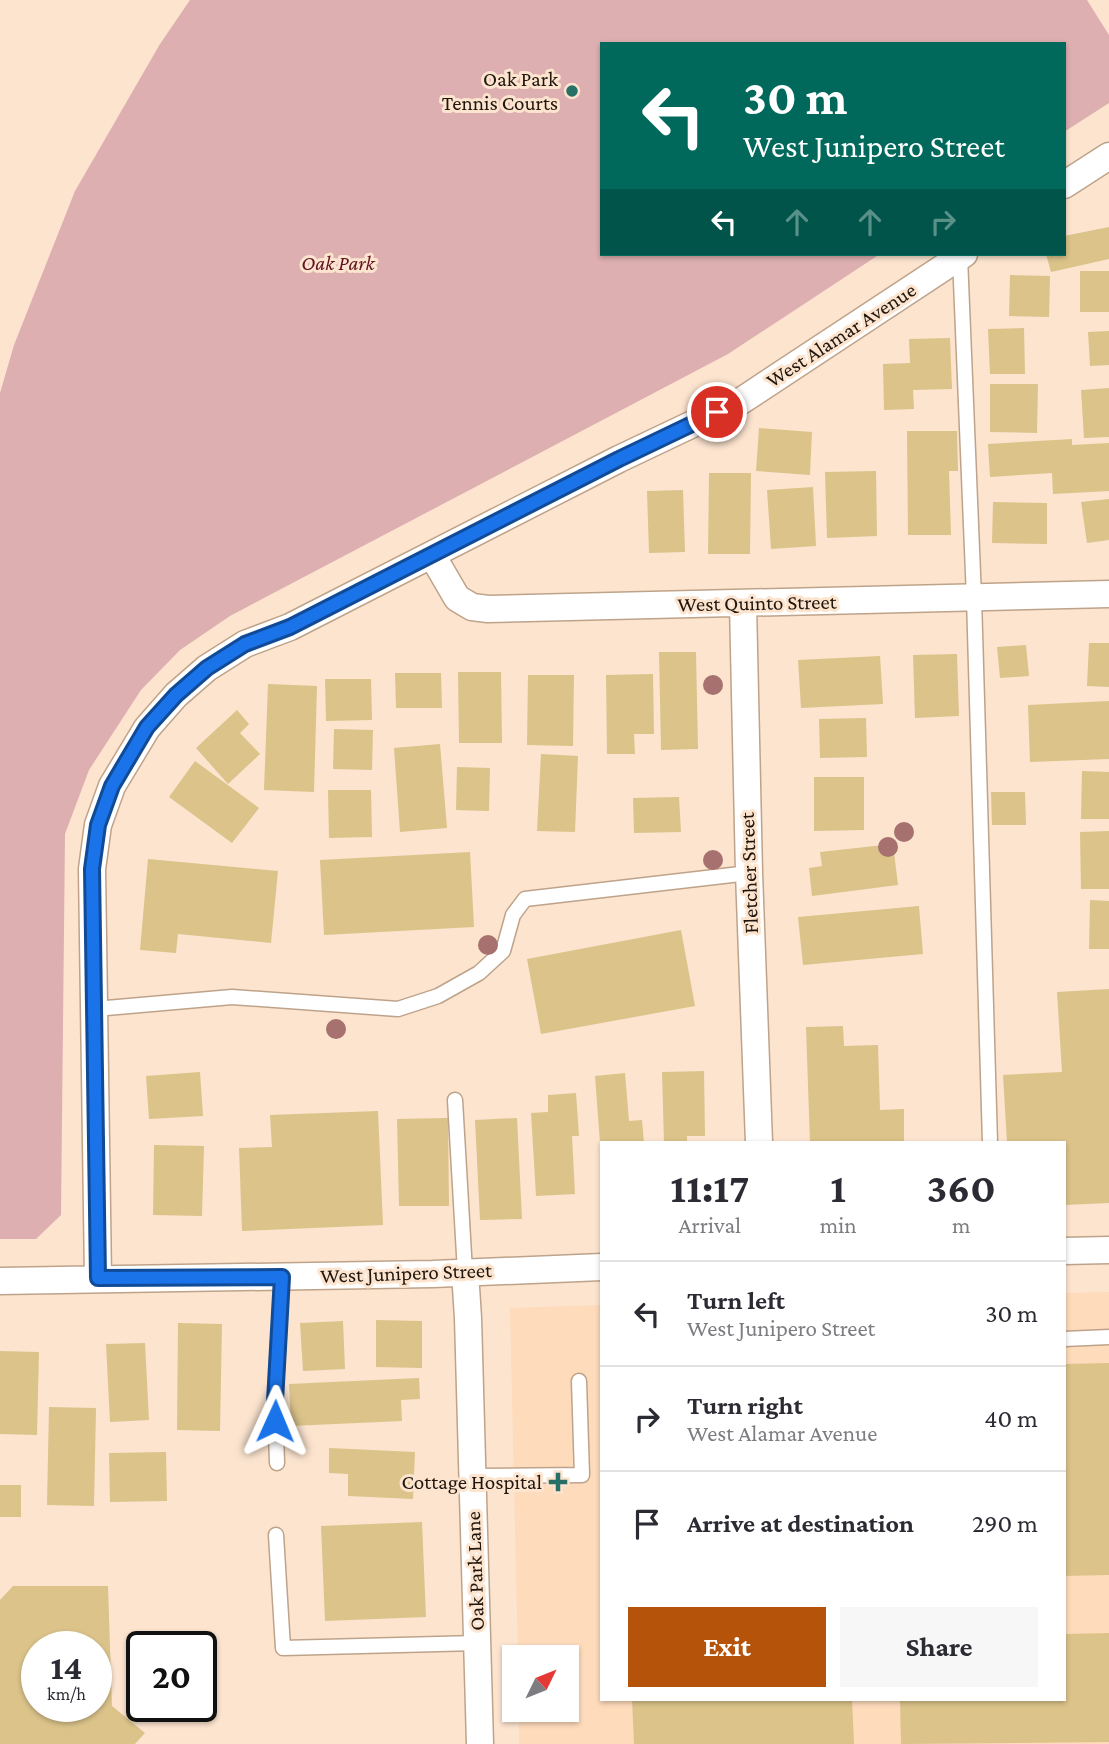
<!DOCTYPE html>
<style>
:root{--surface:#fff;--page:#f7f7f7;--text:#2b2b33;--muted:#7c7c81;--line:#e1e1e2;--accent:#b45309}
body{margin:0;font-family:"Crimson Pro",serif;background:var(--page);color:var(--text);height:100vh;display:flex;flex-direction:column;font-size:26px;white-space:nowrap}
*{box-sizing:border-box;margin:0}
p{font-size:23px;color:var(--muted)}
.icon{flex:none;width:38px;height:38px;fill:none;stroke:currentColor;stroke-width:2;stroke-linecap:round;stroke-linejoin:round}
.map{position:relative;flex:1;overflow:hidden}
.sheet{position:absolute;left:600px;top:1141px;width:466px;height:560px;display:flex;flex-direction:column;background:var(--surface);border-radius:0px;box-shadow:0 2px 5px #0004}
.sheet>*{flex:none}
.banner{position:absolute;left:600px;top:42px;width:466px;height:214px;border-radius:0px;box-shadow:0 2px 5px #0004;background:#00695c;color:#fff;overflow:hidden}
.needle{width:46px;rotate:47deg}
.controls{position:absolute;left:502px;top:1645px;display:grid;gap:14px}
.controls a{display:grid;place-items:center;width:77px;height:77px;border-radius:0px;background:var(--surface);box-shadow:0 2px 5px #0004;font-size:35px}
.speed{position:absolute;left:21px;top:1631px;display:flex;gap:14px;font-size:35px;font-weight:700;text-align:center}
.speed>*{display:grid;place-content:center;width:91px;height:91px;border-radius:50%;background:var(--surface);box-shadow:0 2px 5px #0004;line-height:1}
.speed small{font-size:18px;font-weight:400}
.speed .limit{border:4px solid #111;border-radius:10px;background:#fff;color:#111}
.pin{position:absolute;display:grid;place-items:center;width:60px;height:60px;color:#fff;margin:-30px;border:4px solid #fff;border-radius:50%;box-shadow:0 2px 7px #0007}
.me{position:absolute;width:77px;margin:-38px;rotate:1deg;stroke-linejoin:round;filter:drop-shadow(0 0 5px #0008)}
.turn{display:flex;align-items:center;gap:24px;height:147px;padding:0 28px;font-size:32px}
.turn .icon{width:91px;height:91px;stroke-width:2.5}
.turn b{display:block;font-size:49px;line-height:60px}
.lanes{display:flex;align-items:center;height:66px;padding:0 28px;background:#0003;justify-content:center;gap:35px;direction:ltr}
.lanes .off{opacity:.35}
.eta{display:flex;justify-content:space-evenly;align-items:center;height:119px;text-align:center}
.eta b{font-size:42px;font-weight:700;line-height:49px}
.action{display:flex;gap:14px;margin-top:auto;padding:14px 28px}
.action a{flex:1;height:80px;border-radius:0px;background:var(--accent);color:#fff;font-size:28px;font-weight:700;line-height:80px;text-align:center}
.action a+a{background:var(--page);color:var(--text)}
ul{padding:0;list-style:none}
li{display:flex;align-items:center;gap:21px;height:105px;padding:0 28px;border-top:2px solid var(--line)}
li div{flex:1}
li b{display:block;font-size:26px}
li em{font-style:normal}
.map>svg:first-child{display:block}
.built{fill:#fedbbb}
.park{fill:#deafb1}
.building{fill:#dbc38a;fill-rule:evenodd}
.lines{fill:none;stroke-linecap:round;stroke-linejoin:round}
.service-casing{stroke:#bea38a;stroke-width:17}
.minor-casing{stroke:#bea38a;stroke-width:29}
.service{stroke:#fff;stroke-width:14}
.minor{stroke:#fff;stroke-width:26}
.tree{fill:#a6716f}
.route-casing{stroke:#114b97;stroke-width:18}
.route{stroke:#1a73e8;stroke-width:12}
.poi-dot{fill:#276f67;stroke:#fce4cf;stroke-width:2.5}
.labels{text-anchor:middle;stroke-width:6;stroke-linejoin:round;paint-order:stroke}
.poi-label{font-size:21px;fill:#20160d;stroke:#fce4cf;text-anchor:end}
.park-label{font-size:21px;font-style:italic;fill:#601321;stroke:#fce4cf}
.street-label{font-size:21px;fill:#20160d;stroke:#fce4cf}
</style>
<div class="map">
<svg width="1109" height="1744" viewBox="0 0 1109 1744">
<rect width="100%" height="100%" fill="#fce4cf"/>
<path class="built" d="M1109 1292V1744H519V1710H567V1657H518L510 1308 602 1305V1699H1064V1293Z"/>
<path class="park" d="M190 0H1087L1109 35V103L1064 132V44H602V254H880L728 354 230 616 180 650 141 690 89 770 65 834 61 1215 36 1239H0V393L14 345 75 191 160 44Z"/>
<path class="building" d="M1109 227V259L1051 272 1046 254H1064V236Z
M1080 271H1109V312H1080Z
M1010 275 1050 276 1049 317 1009 316Z
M1024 328 1025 374H990L988 329Z
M1109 331V365L1090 366 1088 332Z
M950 338 952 389 913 390 914 409 884 410 883 364 910 363 909 339Z
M990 384H1038L1037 433 990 432Z
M1109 388V437L1084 438 1081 390Z
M759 428 812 432 810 475 756 471Z
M907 431H957L958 471H949L951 535H908Z
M1072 439V445L1109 443V491L1053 494 1052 473 990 477 988 444Z
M876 471 877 536 827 538 825 472Z
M709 473H751L750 554H708Z
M813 487 816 546 771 549 767 490Z
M683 490 685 552 649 553 647 491Z
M1109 499V540L1087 543 1081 502Z
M993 502 1047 503V544L992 543Z
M1089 643H1109V687L1087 686Z
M1026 645 1029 676 1000 678 997 647Z
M659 652H696L698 749 661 750Z
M957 654 959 716 915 718 913 655Z
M880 656 883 704 801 708 798 660Z
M458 672H501L502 743H459Z
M395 673H441L442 708H396Z
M653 674 654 734H634L635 754H607L606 675Z
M528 675H574L573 746 527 745Z
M325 679H371L372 720 326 721Z
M268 684 317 686 314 792 264 790Z
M1109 701V759L1030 762 1028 705Z
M237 710 249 724 240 733 260 754 228 784 196 748Z
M866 718 867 757 820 758 819 719Z
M334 729 373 730 372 770 333 769Z
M440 744 447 828 400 832 394 748Z
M541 754 578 756 575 832 537 831Z
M195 761 259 808 232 843 169 797Z
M457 767 490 768 489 811 456 810Z
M1082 771 1109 772V819H1081Z
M814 777H864V830L814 831Z
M328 790H371L372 837 329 838Z
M991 792H1025L1026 825H992Z
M679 797 681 832 634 833 633 798Z
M1109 831V889H1081L1080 832Z
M893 844 898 885 812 896 809 868 822 866 820 852Z
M470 852 474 927 324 935 320 860Z
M148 859 278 871 271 943 178 934 176 953 140 950Z
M1090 900 1109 901V949H1089Z
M919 906 923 954 803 965 798 917Z
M681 930 695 1006 541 1034 527 959Z
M1109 989V1203L1064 1205V1143H1007L1003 1075 1062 1072 1057 992Z
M843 1026 844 1046 878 1045 880 1110 904 1109V1143H810L806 1027Z
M704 1071 705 1136H687V1143H664L662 1072Z
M200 1072 203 1116 149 1119 146 1076Z
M625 1073 629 1121 642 1120 644 1143H600L595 1076Z
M576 1093 579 1136H572L575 1194 536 1196 531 1113 548 1112V1095Z
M378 1111 383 1225 242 1231 239 1148 272 1147 270 1115Z
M448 1118 449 1206H399L397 1119Z
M517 1118 522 1219 480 1220 475 1120Z
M154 1145 204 1146 202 1216 153 1215Z
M376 1320 422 1321V1368L376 1367Z
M343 1321 345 1369 303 1371 300 1323Z
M178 1323 222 1324 220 1431 177 1430Z
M145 1343 149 1420 110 1422 106 1344Z
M0 1351 39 1352 37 1435 0 1434Z
M1109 1363V1575L1064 1576V1364Z
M419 1378 420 1399 401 1400 402 1421 291 1426 289 1384Z
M49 1407 96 1408 94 1506 47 1505Z
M329 1448 415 1452 413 1499 348 1496V1474L329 1473Z
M166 1452 167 1501 110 1502 109 1453Z
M0 1485H21V1517H0Z
M422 1522 426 1617 325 1621 321 1526Z
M13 1586H108L112 1706 145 1733 135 1744H0V1600ZM37 1647H96V1706H37Z
M1109 1633V1742L901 1744 900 1699H1064V1634Z
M632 1699H852L854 1744H634Z"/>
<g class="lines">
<defs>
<path id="service" d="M960 257 974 598 990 1143
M95 1009 232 997 398 1009 438 996 479 973 503 951 513 915 525 899 749 873
M455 1100 465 1272
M1064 1339 1109 1337
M277 1463 275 1400 282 1277
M472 1476 582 1475 579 1381
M276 1535 283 1648 477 1643"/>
<path id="minor" d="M1064 185 1109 156
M432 555 457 598 472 607 488 609 1109 594
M743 604 749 873 759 1143
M1064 1251 1109 1250
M465 1272 468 1318 480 1744
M98 1278 92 869 98 825 112 786 147 728 176 695 207 668 245 644 290 627 619 459 741 401 964 254
M0 1281 433 1274 602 1267"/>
</defs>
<use href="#service" class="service-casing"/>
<use href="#minor" class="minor-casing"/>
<use href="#service" class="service"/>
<use href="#minor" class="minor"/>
</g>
<g class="tree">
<circle cx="713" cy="685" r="10"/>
<circle cx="904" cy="832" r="10"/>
<circle cx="888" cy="847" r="10"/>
<circle cx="713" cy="860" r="10"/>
<circle cx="488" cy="945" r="10"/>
<circle cx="336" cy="1029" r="10"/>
</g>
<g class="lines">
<defs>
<path id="route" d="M275 1421V1401L282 1277 98 1278 92 869 98 825 112 786 147 727 176 695 207 668 245 644 290 627 619 459 717 412"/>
</defs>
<use href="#route" class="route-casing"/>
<use href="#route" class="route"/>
</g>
<g class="poi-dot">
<circle cx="572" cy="91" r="7"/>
<path d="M554.5 1471.5h7v7h7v7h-7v7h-7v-7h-7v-7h7z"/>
</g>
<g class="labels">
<g class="poi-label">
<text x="558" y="86">Oak Park<tspan x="558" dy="24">Tennis Courts</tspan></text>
<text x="542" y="1489">Cottage Hospital</text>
</g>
<g class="park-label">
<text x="338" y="270">Oak Park</text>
</g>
<g class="street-label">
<text transform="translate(841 335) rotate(-33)" y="7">West Alamar Avenue</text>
<text transform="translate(757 603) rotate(-1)" y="7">West Quinto Street</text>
<text transform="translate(749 873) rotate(-92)" y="7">Fletcher Street</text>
<text transform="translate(406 1273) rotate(-2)" y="7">West Junipero Street</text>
<text transform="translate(475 1571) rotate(-92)" y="7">Oak Park Lane</text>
</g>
</g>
</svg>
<div class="controls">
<a><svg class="needle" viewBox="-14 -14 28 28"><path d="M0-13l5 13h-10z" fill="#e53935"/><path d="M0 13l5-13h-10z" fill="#7c7c81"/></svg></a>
</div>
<div class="speed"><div>14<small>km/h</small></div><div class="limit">20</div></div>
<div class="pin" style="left:717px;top:412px;background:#d93025"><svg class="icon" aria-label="arrive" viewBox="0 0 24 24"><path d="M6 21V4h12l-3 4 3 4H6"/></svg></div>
<svg class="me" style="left:275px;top:1421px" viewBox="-20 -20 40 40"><path d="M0-17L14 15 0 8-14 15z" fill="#1a73e8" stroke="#fff" stroke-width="4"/></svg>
<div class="banner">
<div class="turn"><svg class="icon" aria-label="left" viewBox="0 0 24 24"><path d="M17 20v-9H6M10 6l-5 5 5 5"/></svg><div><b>30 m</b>West Junipero Street</div></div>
<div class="lanes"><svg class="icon" aria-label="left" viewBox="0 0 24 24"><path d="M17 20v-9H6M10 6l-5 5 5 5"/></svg><svg class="icon off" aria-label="ahead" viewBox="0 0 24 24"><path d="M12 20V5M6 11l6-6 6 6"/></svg><svg class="icon off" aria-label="ahead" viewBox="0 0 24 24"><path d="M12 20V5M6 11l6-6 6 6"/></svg><svg class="icon off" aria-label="right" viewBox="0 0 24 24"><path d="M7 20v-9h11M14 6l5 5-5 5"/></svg></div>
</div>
<section class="sheet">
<div class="eta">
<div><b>11:17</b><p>Arrival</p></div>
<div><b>1</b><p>min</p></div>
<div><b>360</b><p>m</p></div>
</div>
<ul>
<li><svg class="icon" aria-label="left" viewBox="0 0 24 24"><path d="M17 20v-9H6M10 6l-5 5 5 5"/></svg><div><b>Turn left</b><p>West Junipero Street</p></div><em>30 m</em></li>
<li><svg class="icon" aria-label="right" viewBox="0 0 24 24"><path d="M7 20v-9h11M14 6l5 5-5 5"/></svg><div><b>Turn right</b><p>West Alamar Avenue</p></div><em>40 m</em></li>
<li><svg class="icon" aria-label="arrive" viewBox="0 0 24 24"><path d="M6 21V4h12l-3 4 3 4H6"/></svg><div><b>Arrive at destination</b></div><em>290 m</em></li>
</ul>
<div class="action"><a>Exit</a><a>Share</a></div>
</section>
</div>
